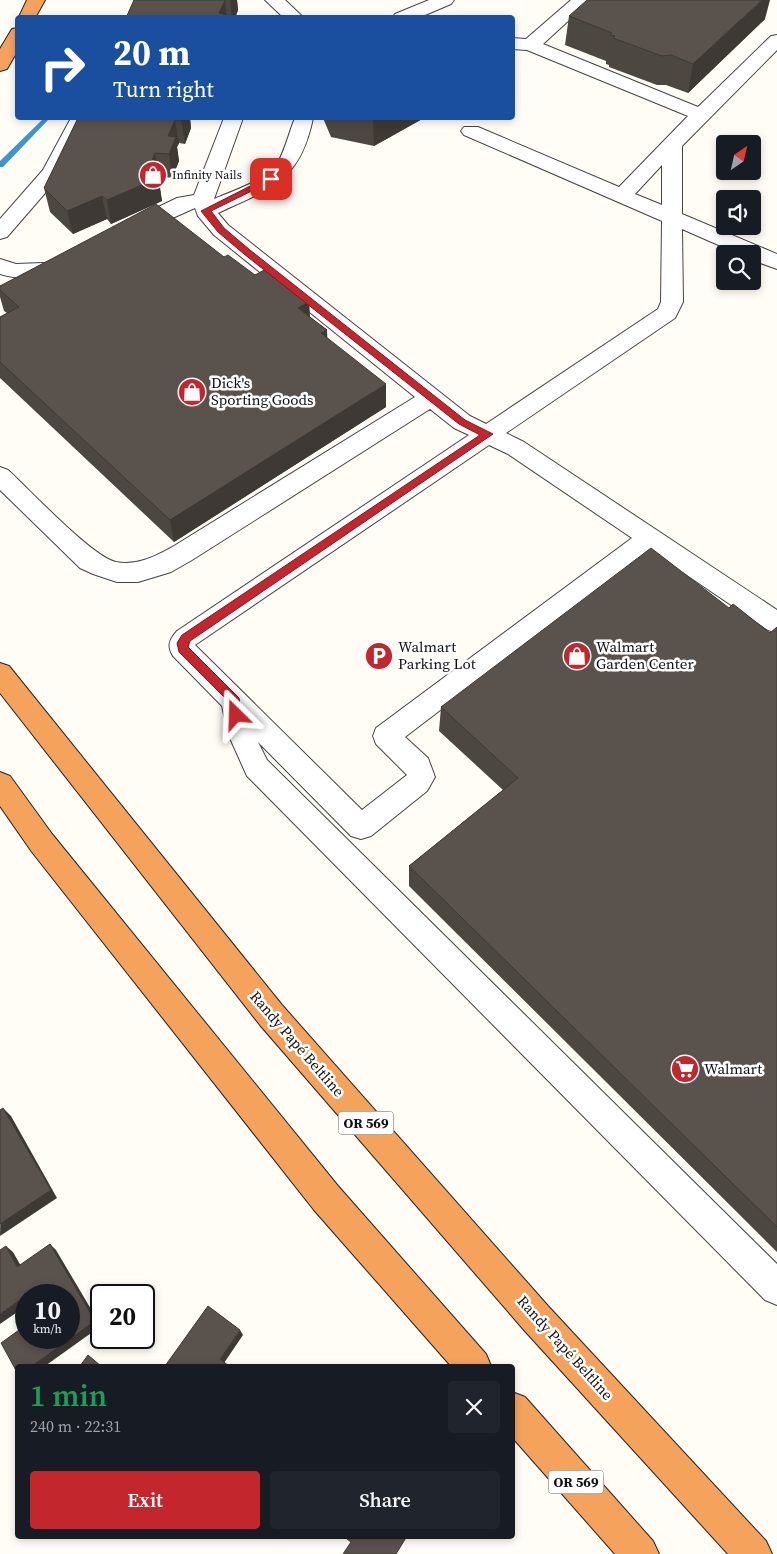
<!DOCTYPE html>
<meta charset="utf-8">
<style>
:root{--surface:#171b24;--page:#20242c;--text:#f1f3f6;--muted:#9ea1a6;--accent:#c4262e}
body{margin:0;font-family:"Source Serif 4",serif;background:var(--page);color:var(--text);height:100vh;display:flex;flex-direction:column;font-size:19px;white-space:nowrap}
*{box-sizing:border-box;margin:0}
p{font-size:16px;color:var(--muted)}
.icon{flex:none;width:28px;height:28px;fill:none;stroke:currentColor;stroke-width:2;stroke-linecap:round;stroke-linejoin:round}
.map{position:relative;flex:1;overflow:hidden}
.side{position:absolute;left:15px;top:1364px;width:500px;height:175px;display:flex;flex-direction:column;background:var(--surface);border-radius:5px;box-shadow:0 2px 8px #0003}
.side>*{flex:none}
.banner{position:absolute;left:15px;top:15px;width:500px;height:105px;border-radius:5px;box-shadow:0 2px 8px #0003;background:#1a4fa0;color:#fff;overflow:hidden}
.needle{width:32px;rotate:34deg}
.fabs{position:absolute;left:716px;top:135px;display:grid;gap:10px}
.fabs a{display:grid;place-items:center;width:45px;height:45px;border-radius:5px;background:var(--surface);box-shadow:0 2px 8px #0003;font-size:25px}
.speed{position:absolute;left:15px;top:1284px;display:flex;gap:10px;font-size:25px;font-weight:700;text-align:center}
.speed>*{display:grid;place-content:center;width:65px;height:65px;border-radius:50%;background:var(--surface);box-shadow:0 2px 8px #0003;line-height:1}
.speed small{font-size:12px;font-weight:400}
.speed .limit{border:2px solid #111;border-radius:8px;background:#fff;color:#111}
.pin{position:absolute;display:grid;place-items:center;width:42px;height:42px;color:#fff;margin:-21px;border-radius:10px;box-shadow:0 2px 8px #0006}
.me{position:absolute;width:55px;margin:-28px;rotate:338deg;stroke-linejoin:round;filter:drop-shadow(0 0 4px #0008)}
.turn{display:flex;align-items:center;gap:18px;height:105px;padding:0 15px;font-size:22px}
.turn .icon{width:65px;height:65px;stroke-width:2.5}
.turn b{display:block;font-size:35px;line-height:42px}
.round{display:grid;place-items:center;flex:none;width:52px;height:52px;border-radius:5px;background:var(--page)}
.summary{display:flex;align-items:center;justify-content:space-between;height:85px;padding:0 15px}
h1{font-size:30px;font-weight:600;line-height:38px;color:#1e9e55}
.action{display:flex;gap:10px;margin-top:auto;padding:10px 15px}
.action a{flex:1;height:58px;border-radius:5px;background:var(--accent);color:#fff;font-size:20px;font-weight:600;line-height:58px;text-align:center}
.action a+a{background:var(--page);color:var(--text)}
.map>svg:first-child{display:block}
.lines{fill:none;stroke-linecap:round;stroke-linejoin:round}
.stream{fill:#3f96cf;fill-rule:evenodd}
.minor-casing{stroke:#444;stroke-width:2}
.highway-casing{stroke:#222;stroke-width:2}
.minor{fill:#fff;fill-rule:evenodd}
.highway{fill:#f5a25d;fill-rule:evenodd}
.wall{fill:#4d4742}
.shaded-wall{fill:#3f3936}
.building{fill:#5a524d;stroke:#3f3936}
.route{fill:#c4262e;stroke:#7f191e}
.labels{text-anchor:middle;stroke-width:5;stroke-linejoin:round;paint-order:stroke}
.far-poi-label{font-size:12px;fill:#111;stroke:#fff;text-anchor:start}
.shield{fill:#fff;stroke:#585858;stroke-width:1}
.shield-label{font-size:14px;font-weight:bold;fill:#111}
.poi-label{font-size:15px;fill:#111;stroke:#fff;text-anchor:start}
.street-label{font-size:15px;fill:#111;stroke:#fff}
</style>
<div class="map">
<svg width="777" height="1554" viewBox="0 0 777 1554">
<rect width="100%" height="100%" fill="#fffdf5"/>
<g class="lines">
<path class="stream" d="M44 118H50L3 167H0V161Z"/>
<defs>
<path id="minor" d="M265 0H285L304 18H284Z
M429 0H454L451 4 418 18H392L395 14Z
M571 0H591L543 44 698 107 771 36 777 35V50L682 146V214L777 254V269L752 260V254H739L682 229 683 302 675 318 506 433 524 442 777 610V633L768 630 650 550 405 737 428 758 435 777 427 791 371 836 361 839 351 836 258 742 267 760 777 1264V1305L765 1300 247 776 229 736 222 706 173 656C167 646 169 640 177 631L469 435 454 428 430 409 192 560 171 572 138 582H117L93 574 80 568 0 490V467L8 470C30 490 92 557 116 562 138 566 156 556 174 546L415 397 214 235 198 216 195 208 139 233 132 235 125 233 122 228 125 223 177 198 194 195 224 118H243L214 199C234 190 266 181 278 162 286 148 289 132 295 118H313C300 181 272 188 218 213L228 225 470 416 486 424 658 309 661 302 662 221 464 135 461 131 464 127H478L619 187 688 116 527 50 512 49V38L526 39ZM662 165V205L635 194ZM489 445 508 454 632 538 376 728 373 736 376 744 407 775 362 810 195 645Z
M71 118H90L59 177 7 237 0 239V219L43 170Z
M0 259 16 264 43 263 50 265 54 270 50 275C34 279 16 279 0 274Z"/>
<path id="highway" d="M27 0H45L35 18 18 19Z
M18 28V50L7 69 0 71V49L12 29Z
M0 663 9 666 282 1005 548 1306 766 1541 772 1554H728L524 1330 260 1025 0 693Z
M0 772 10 776 52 834 338 1186 486 1354 491 1366H451L314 1210 32 852 0 806Z
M512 1392 525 1397 653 1541 659 1554H615L512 1437Z"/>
</defs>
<use href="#minor" class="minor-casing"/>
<use href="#highway" class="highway-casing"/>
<use href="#minor" class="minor"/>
<use href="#highway" class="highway"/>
</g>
<path class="wall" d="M134 0H237L238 10 235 18H126Z
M569 16 765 19 688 93 666 85H657L609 67V65L606 64V61L565 45Z
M78 118H190L191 128 185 144 179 143 177 147 179 161 172 178 159 176 158 178 162 201 111 224 107 219 73 234 50 212 44 188Z
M323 118H424L374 146 331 137Z
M224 257 255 275 309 302 310 317 327 330V338L386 407 174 542 0 378V317L7 313 4 311 0 297V286Z
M729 608 770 633 777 627V1252L409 886V866L503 790 439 731 441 707Z"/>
<path class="shaded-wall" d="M225 0 227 18H220L219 13Z
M230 0H237L238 10 235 18H232Z
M762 0H770L765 19 688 93 693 64Z
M182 118H190L191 128 185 144 181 120Z
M373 118H424L374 146Z
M175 120 179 143 177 147 179 161 172 178 169 154 168 136Z
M155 153 162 201 111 224 107 200 145 177Z
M102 196 107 219 73 234 67 211Z
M309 302 310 325 298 308Z
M327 330 328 353 321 333Z
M386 384V407L174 542 170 520Z
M3 1108 11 1116 57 1198 0 1236Z
M50 1244 56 1250 101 1326 45 1366H32Z
M6 1246 13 1252 25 1273 17 1267Z
M25 1296 26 1297V1306L0 1324V1314Z
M240 1330 243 1335 224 1363 220 1359Z"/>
<path class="building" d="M134 0H225L219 13 224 14 223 18H126Z
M587 0H762L693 64 671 55 662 56 613 38 615 36 610 35 612 33 569 16Z
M78 118H182L181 120H175L168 136 176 137 169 154 155 153 145 177 158 178 107 200 102 196 67 211 44 188Z
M156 204 224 257 228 255 255 275 266 269 309 302 298 308 327 330 321 333 386 384 170 520 0 362V317L19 307 0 290V286Z
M651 548 729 608 733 604 770 633 777 627V1227L409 866 518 778 441 707Z
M3 1108 51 1190 0 1224V1110Z
M50 1244 95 1321 32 1366H18V1374L1 1343 26 1325V1338H69V1295H26V1298L25 1296 0 1314V1250L6 1246 17 1267Z
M208 1306 240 1330 220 1359 229 1366H165Z
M88 1355 101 1366H80Z
M343 1536H407L396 1554H343L351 1542Z"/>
<path class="route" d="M268 177 276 179 211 211 224 228 250 250 465 420 493 434 190 641 188 647 239 698 242 715 236 720 231 715 230 703 179 652 177 643 182 635 480 435 459 424 244 254 218 232 201 211Z"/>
<defs>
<symbol id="shop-disc" viewBox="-11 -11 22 22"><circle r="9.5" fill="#c4262e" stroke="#fff"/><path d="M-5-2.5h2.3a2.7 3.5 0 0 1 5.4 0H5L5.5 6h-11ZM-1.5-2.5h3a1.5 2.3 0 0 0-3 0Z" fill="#fff"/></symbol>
<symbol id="parking-disc" viewBox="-11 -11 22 22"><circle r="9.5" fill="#c4262e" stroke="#fff"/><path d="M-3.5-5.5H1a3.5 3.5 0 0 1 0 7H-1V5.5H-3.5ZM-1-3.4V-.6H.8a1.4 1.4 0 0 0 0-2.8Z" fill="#fff"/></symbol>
<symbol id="supermarket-disc" viewBox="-11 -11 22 22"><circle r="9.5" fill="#c4262e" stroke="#fff"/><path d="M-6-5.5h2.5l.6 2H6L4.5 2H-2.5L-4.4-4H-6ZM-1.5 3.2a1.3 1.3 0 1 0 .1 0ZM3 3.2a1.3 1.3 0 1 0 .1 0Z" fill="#fff"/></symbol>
</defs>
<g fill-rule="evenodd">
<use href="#shop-disc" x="137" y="159" width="32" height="32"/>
<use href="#shop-disc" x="176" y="376" width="32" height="32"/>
<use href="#parking-disc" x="363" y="640" width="32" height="32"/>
<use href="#shop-disc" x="561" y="640" width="32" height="32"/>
<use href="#supermarket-disc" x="669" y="1053" width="32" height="32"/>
</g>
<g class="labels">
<g class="far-poi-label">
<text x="172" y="179">Infinity Nails</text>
</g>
<g class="shield">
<rect x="338.5" y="1111.5" width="55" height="23" rx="4"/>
<rect x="548.5" y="1470.5" width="55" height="23" rx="4"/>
</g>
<g class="shield-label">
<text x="366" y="1128">OR 569</text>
<text x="576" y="1487">OR 569</text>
</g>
<g class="poi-label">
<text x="211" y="388">Dick's<tspan x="211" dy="17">Sporting Goods</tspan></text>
<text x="398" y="652">Walmart<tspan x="398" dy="17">Parking Lot</tspan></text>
<text x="596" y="652">Walmart<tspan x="596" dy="17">Garden Center</tspan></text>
<text x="704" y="1074">Walmart</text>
</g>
<g class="street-label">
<text transform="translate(297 1044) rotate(49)" y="5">Randy Papé Beltline</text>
<text transform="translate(565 1348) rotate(48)" y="5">Randy Papé Beltline</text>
</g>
</g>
</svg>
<div class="fabs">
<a><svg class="needle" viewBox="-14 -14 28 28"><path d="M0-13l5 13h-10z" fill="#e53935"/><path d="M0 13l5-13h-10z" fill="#9ea1a6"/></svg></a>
<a><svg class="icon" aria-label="sound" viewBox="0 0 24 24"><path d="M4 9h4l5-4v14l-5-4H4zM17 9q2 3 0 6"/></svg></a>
<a><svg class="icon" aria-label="search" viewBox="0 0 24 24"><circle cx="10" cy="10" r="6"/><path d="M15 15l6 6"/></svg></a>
</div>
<div class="speed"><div>10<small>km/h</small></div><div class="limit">20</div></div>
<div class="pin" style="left:271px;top:179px;background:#d93025"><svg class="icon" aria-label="arrive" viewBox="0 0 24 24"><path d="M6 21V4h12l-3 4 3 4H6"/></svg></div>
<svg class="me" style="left:236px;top:715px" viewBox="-20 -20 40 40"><path d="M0-17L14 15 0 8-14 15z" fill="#c4262e" stroke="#fff" stroke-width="4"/></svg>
<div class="banner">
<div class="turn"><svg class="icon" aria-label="right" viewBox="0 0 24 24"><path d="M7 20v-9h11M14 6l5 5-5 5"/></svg><div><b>20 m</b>Turn right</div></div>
</div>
<section class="side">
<div class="summary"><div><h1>1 min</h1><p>240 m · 22:31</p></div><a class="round"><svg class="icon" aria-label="close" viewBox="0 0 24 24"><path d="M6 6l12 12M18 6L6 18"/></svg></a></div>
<div class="action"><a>Exit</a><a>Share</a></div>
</section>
</div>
